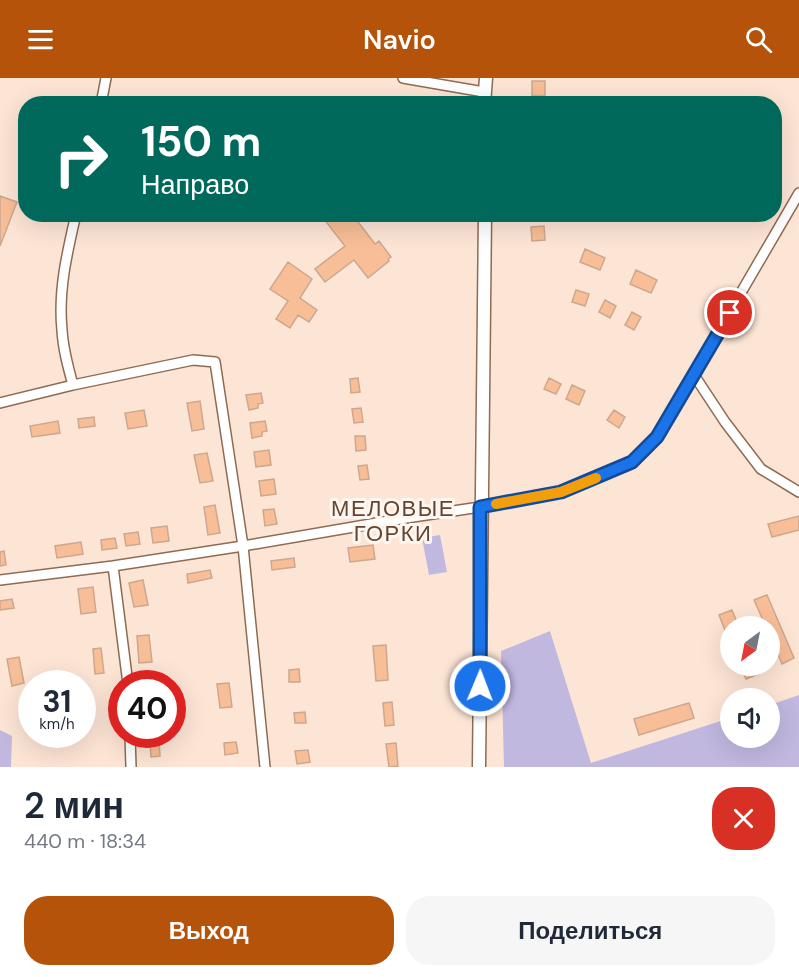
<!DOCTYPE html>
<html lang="ru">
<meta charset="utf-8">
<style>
:root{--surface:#fff;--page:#f6f6f7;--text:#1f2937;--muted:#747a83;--accent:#b45309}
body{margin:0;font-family:"DM Sans",sans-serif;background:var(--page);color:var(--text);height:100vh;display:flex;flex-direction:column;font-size:22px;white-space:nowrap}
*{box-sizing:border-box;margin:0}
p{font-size:20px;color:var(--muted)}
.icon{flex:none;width:33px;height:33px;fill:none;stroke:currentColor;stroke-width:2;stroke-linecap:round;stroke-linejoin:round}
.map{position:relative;height:689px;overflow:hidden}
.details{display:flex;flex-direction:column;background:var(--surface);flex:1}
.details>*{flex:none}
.guide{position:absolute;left:18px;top:18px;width:764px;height:126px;border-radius:24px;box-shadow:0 6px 24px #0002;background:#00695c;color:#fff;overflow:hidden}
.needle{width:39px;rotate:212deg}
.tools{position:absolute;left:720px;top:538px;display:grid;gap:12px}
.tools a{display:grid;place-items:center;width:60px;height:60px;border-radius:50%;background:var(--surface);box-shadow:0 6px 24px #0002;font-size:30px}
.speed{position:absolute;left:18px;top:592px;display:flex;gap:12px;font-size:30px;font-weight:700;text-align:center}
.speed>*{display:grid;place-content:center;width:78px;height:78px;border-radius:50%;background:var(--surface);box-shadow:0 6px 24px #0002;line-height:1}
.speed small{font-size:15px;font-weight:400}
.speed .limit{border:9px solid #d22;background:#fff;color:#111}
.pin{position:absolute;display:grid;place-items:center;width:51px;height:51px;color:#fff;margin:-26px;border:3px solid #fff;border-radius:50%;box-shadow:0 2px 6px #0007}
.me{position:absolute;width:66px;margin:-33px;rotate:1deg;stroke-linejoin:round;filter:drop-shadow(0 0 4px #0008)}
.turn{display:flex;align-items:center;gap:21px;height:126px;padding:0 24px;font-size:27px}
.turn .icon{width:78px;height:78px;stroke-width:2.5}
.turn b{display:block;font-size:42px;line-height:51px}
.round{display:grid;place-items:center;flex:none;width:63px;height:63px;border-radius:24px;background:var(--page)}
.headline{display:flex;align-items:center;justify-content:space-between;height:102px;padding:0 24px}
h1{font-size:36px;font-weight:600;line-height:45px}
.cta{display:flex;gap:12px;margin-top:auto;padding:12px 24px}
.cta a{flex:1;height:69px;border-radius:24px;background:var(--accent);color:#fff;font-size:24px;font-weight:600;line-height:69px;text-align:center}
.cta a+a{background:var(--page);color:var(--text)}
header{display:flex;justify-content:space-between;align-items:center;height:78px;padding:0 24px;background:var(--accent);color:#fff;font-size:27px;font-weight:600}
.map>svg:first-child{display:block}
.green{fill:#c1b8e0}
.building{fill:#f8be97;stroke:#cda78e;stroke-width:1.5}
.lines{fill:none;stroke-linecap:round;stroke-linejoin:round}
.minor-casing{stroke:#8e6b54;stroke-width:12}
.tertiary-casing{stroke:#8e6b54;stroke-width:15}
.minor{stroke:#fff;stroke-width:9}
.tertiary{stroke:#fff;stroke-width:12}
.route-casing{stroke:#114b97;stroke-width:15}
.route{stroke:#1a73e8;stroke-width:10}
.slow{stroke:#f59e0b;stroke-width:10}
.labels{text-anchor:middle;stroke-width:6;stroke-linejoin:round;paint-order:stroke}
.quarter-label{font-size:22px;letter-spacing:1.5px;fill:#65452e;stroke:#fef6f1}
</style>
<header><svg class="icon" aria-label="menu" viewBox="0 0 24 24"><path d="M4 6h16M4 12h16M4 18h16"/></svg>Navio<svg class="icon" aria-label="search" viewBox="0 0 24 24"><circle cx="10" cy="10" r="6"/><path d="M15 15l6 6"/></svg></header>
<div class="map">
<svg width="799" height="689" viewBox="0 0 799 689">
<rect width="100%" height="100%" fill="#fde5d5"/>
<path class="green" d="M440 457 447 494 429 497 422 460Z
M550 553 591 685 730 640V660H770V627L799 617V689H504L501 573Z
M0 652 12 658 11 689H0Z"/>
<path class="building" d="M532 3H545V18H532Z
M414 20 440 25 441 26H413Z
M0 118 17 124 0 168Z
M320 136H352L375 166 379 163 391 179 388 181 389 183 368 200 354 182 325 204 315 191 345 168Z
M544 148 545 162 532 163 531 149Z
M585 171 605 180 600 192 580 184Z
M288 184 312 201 300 220 317 232 309 244 298 237 290 250 276 241 288 223 270 211Z
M636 192 657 202 651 215 630 206Z
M576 212 589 216 585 228 572 224Z
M605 222 616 228 610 240 599 234Z
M632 234 641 239 634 252 625 247Z
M358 300 360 314 351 315 350 301Z
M549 300 561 306 556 316 544 311Z
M572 307 585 313 579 327 566 321Z
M261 315 263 325 258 326V330L249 332 246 317Z
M200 323 204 351 192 353 187 325Z
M361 330 363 344 354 345 352 331Z
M144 332 147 348 128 351 125 335Z
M614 332 625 339 619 350 607 342Z
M94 339 95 348 79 350 78 341Z
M58 343 60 355 32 359 30 348Z
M265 343 267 353 262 354V358L252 360 250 345Z
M355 358H365L366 372 356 373Z
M269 372 271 387 256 389 254 374Z
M207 375 213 403 200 405 194 377Z
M367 387 369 401 360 402 358 388Z
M274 401 276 416 261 418 259 403Z
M215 427 220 455 208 457 204 429Z
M274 431 277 446 265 448 263 432Z
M799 438V452L772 459 768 446Z
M167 448 169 463 153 465 151 450Z
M138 454 140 466 126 468 124 456Z
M115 460 117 470 102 472 101 462Z
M81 464 83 476 57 480 55 468Z
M373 467 375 481 350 484 348 470Z
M4 473 6 487 0 488V474Z
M294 480 295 489 272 492 271 483Z
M210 492 212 500 188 505 187 496Z
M143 502 148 527 134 529 129 505Z
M93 509 96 534 81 536 78 511Z
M767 517 794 580 782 586 770 557V549H766L754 522Z
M12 521 14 530 0 532V523Z
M732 532 739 549H730V565L719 537Z
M149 557 152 584 139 585 137 558Z
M386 567 388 602 376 603 373 568Z
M101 570 104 595 95 596 93 571Z
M19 579 24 605 12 608 7 581Z
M740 588H755L759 596 746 601Z
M299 591 300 604H289V592Z
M229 605 232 629 220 630 217 606Z
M392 624 394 647 385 648 383 625Z
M689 625 694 640 639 657 634 641Z
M305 634 306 645H295L294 635Z
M159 663 160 678 151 679 150 664Z
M236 664 238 675 225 677 224 665Z
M396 665 398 688 389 689 386 666Z
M308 672 310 684 297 686 295 673Z"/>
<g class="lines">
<defs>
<path id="minor" d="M403 0 484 14
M101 26 106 0
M694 297 725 344 761 391 799 414
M73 307C68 289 63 271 62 252 58 213 67 175 76 136
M0 325 73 307 193 282 215 284 243 468 265 689
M113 488 128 606
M0 502 113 488 243 468 406 440 480 429 561 414 632 384 657 359 799 115
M130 657 131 689"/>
<path id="tertiary" d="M484 26 486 0
M479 689 485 136"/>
</defs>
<use href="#minor" class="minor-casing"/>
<use href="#tertiary" class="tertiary-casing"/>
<use href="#minor" class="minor"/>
<use href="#tertiary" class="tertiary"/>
</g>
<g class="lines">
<defs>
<path id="route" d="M480 608V429L561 414 632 384 657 359 730 235"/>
</defs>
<use href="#route" class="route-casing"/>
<use href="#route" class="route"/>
<path class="slow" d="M496 426 561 414 596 400"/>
</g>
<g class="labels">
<g class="quarter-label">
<text x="393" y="438">МЕЛОВЫЕ<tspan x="393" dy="25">ГОРКИ</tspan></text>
</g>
</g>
</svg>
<div class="tools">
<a><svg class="needle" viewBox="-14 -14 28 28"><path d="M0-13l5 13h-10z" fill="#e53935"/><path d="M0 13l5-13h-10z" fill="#747a83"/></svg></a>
<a><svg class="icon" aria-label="sound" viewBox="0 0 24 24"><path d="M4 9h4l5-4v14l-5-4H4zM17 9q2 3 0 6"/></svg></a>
</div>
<div class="speed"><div>31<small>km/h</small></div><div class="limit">40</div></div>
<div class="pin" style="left:730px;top:235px;background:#d93025"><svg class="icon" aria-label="arrive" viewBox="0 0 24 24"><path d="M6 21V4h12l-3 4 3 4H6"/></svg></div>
<svg class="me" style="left:480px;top:608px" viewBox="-20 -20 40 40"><circle r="17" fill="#1a73e8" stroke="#fff" stroke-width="3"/><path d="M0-11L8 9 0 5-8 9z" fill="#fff"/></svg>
<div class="guide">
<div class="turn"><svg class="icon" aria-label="right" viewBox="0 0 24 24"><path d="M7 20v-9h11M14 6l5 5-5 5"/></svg><div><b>150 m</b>Направо</div></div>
</div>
</div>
<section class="details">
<div class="headline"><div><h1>2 мин</h1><p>440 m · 18:34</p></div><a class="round" style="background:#d93025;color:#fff"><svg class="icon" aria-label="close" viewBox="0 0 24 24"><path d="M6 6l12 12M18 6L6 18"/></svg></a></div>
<div class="cta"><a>Выход</a><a>Поделиться</a></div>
</section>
